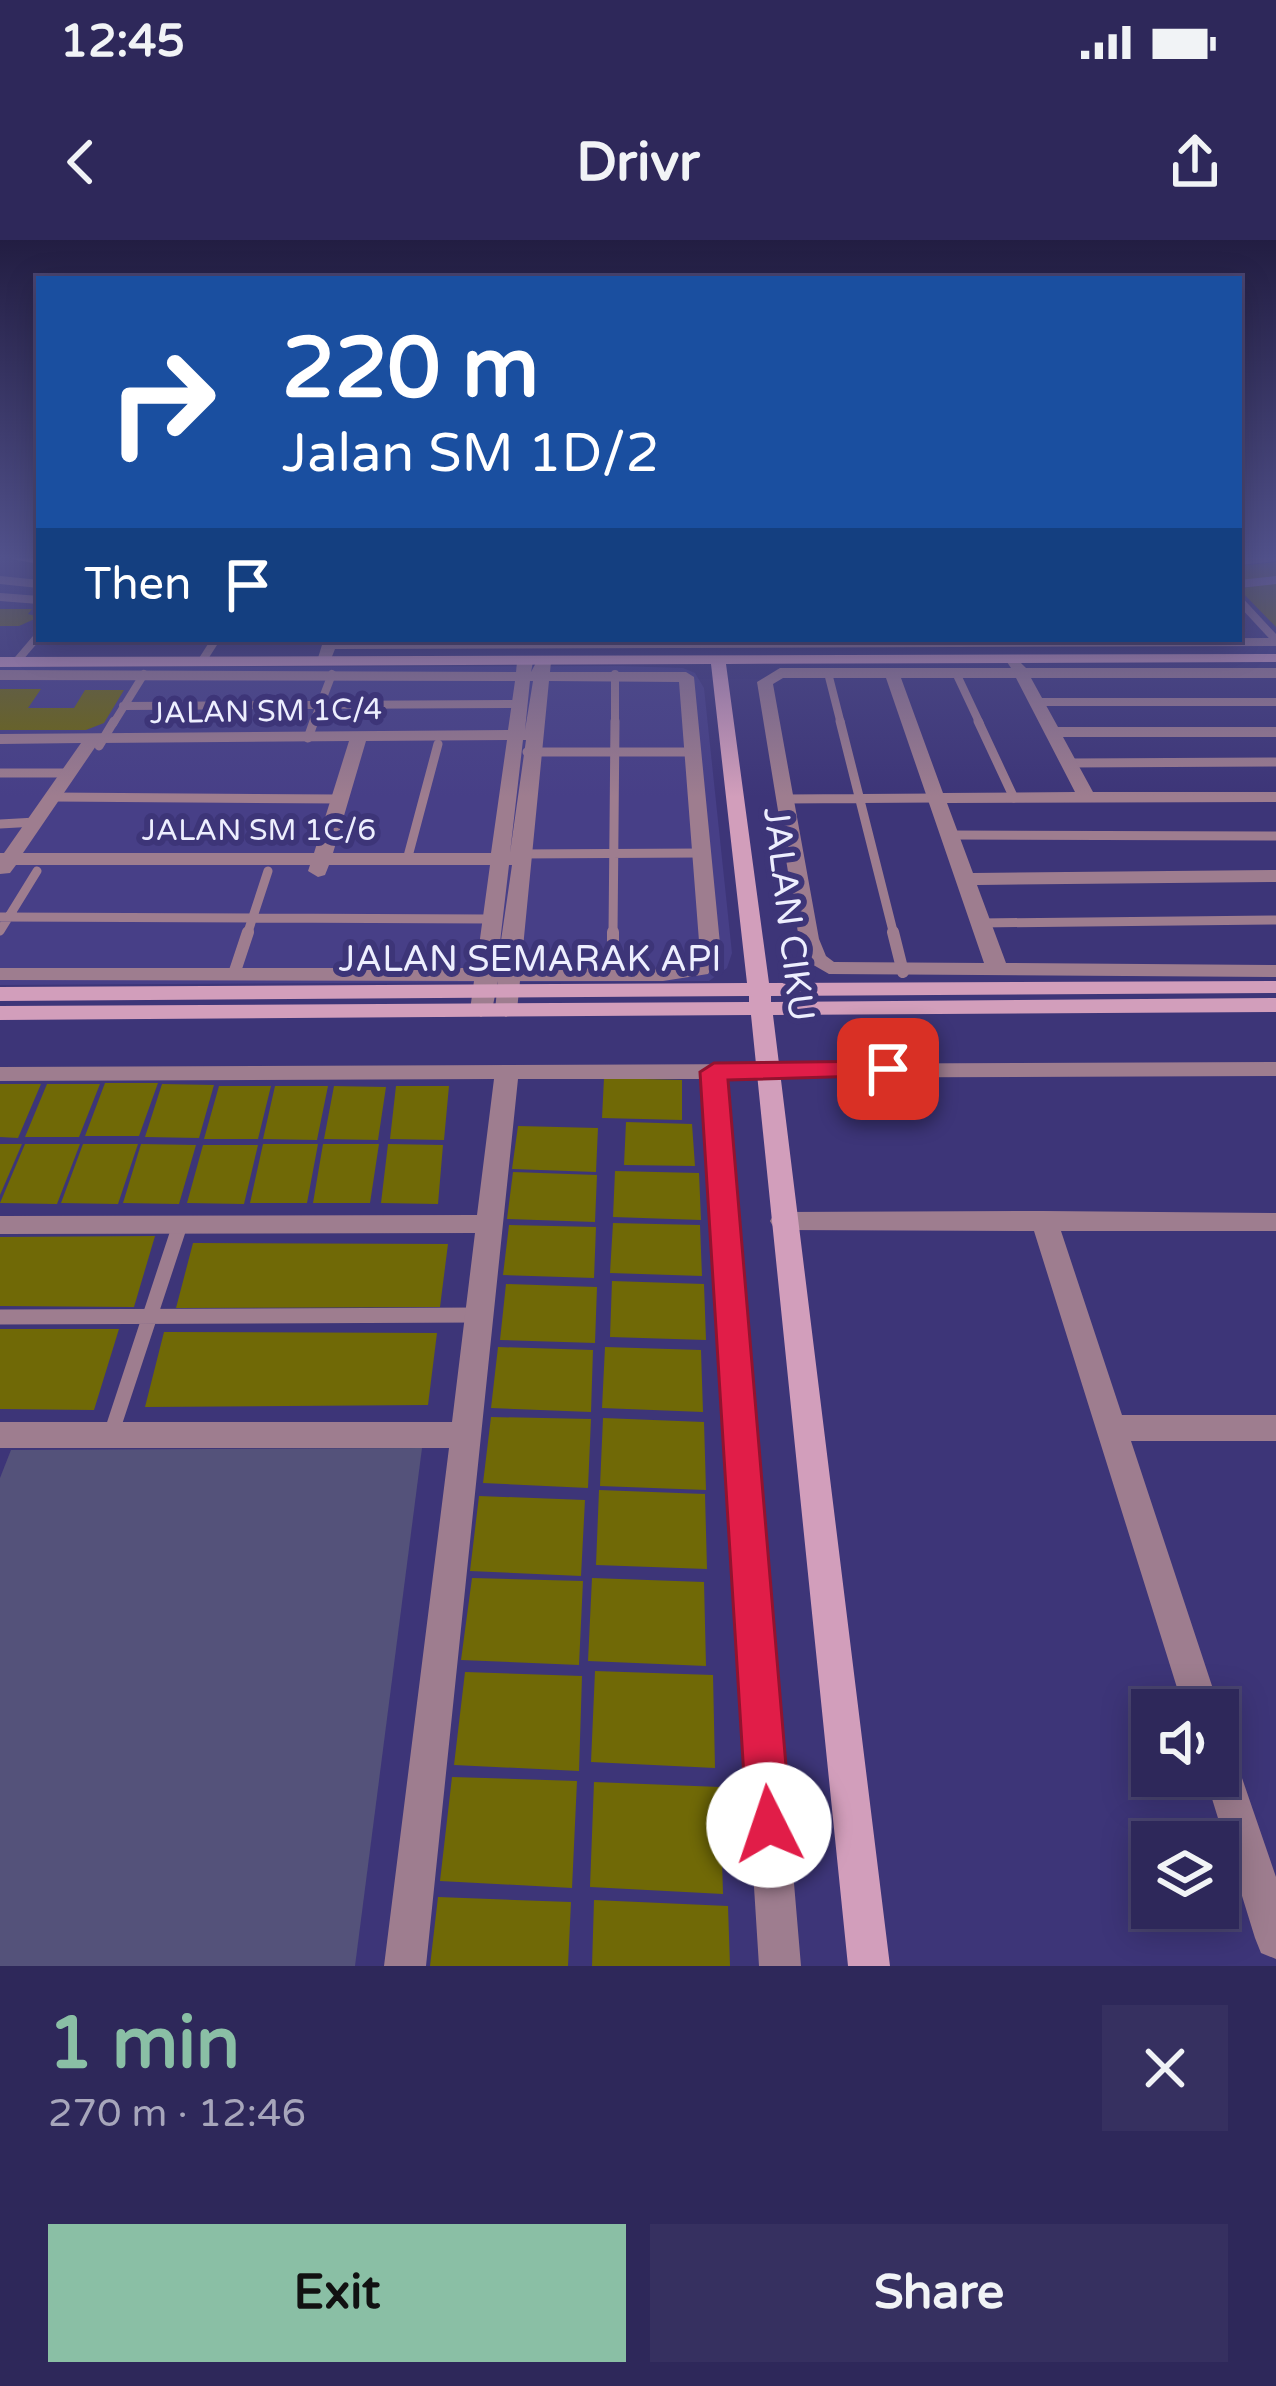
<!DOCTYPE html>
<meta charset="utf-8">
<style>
:root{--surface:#2e285a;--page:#363060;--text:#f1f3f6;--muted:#a7a6bb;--line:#494470;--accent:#8abfa5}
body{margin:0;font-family:"Varela Round",sans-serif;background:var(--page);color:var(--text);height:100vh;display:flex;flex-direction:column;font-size:45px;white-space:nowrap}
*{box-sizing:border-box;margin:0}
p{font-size:39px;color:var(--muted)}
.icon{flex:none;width:66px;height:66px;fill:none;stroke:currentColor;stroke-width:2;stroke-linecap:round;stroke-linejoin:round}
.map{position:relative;height:1726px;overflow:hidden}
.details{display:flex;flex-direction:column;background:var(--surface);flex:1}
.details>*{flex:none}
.banner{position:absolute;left:36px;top:36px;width:1206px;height:366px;border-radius:0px;box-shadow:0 6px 30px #0003,0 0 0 3px var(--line);background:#1a4fa0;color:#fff;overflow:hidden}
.fabs{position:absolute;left:1131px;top:1449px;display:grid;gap:24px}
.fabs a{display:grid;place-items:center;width:108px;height:108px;border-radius:0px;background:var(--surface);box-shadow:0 6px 30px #0003,0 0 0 3px var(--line);font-size:60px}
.pin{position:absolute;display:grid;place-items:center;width:102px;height:102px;color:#fff;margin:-51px;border-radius:24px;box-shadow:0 6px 18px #0006}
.me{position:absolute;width:132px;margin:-66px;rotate:356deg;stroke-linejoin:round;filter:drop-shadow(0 0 9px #0008)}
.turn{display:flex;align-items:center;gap:42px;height:252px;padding:0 48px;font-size:54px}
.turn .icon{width:156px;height:156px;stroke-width:2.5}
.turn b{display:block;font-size:84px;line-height:102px}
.then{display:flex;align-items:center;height:114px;padding:0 48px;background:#0003;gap:24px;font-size:45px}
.round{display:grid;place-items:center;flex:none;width:126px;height:126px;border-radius:0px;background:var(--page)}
.head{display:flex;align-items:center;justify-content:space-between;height:204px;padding:0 48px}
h1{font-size:72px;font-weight:700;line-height:90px;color:var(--accent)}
.primary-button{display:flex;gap:24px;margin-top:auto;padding:24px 48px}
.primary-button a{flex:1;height:138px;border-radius:0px;background:var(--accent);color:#111;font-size:48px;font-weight:700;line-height:138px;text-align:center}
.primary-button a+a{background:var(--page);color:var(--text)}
.status{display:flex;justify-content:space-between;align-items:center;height:84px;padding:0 60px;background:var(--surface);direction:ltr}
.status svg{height:33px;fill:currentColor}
header{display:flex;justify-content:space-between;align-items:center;height:156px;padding:0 48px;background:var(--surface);font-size:54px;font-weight:700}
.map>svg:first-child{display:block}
.built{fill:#473f87}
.green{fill:#54527a}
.building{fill:#706906}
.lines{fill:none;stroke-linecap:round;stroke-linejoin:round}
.lane-far3{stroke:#9e7d8f;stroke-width:8}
.lane-far2{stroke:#9e7d8f;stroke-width:9}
.lane-far1{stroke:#9e7d8f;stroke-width:12}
.lane{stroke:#9e7d8f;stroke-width:15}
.street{fill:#9e7d8f;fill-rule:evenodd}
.secondary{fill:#d29ebb;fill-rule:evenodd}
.primary{fill:#fab7dc;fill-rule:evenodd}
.route{fill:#e11d48;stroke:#92132f;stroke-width:3}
.labels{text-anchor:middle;stroke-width:12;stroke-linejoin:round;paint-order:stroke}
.far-street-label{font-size:30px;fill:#edeefe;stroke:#3d3578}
.street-label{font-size:36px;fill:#edeefe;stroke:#3d3578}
</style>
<div class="status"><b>12:45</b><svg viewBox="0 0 49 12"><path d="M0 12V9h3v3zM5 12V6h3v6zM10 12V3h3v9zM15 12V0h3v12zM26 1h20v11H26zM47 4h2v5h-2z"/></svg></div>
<header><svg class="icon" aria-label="back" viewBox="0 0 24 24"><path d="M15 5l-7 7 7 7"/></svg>Drivr<svg class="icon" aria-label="share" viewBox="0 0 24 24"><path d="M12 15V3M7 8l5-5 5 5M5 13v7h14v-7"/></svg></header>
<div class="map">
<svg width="1276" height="1726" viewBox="0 0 1276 1726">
<rect width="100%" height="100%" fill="#3d3578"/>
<path class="built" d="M622 426 683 428 695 433 704 448 732 713 727 728 709 741 0 745V427Z"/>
<path class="green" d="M422 1208 355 1726H0V1238L11 1210Z"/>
<path class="building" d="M1276 322V338L1239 342V326Z
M1276 342V387L1239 349Z
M0 369H32L28 374 39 377 19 386H0Z
M0 449H41L28 468H74L85 450H124L104 483 86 490H0Z
M604 838 682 840V880L602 878Z
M105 843H158L139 896H85Z
M0 844H41L18 898 0 897Z
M47 844H100L79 897H25Z
M162 844 214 845 199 898 145 897Z
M219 846H271L258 899H204Z
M275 846H328L317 900 263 899Z
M334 846 386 847 378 900 324 899Z
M396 846H449L444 900 390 899Z
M626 882 692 884 695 926 624 925Z
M518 886 598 888 596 932 512 929Z
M0 904H22L0 955Z
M25 904H80L57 964 0 963Z
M83 904H138L118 964 61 963Z
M141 904 196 905 179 964 123 963Z
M263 904H318L307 963H250Z
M323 904H379L370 963H313Z
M388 904 443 905 438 964 381 963Z
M203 905H258L244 964 187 963Z
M615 931 699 933 701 980 613 977Z
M513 932 597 935 595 982 507 979Z
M613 983 700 985 702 1036 610 1033Z
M509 985 596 987 594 1038 503 1035Z
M155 996 134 1067 0 1066V997Z
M193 1003 448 1004 440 1067 176 1068Z
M612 1041 704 1044 706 1100 610 1097Z
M506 1044 597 1047 595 1103 500 1100Z
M0 1089H119L94 1170 0 1169Z
M164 1092 437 1093 428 1165 145 1167Z
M498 1107 593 1110 591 1172 491 1168Z
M605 1107 701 1110 703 1172 602 1168Z
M491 1177 591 1179 588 1248 483 1243Z
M603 1178 704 1182 706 1250 600 1246Z
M599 1250 705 1254 707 1329 596 1325Z
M479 1256 585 1260 581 1336 470 1331Z
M472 1338 583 1341 579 1425 461 1420Z
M592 1338 704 1342 706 1426 588 1421Z
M595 1431 713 1435 715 1528 591 1522Z
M465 1432 582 1436 579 1531 454 1525Z
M452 1537 577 1541 572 1648 440 1641Z
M594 1542 720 1547 723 1654 590 1647Z
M438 1657 571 1662 568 1726H430Z
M594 1660 728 1666 730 1726H592Z"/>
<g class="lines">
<path class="lane-far3" d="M0 340 39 344
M1239 344 1276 340
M0 357 39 360
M1239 360 1276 400
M202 421 216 399
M16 422 39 395
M828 433 841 484
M956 433 980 484
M1036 462H1276
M123 466 520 464
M113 484 144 434
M313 484 332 434
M615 484V434"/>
<path class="lane-far2" d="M840 481 894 695
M978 481 1014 558
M308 498 314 481
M99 506 114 481
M527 512H692
M1069 523 1276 522
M0 533H69
M53 557 340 559
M785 559 936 558
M0 584 36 582
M950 595 1276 596
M518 614 700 613
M407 620 438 504
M0 677 490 679
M981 683 1276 680
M0 691 37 631
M247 695 268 631
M613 695 615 481"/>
<path class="lane-far1" d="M893 692 903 732
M234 734 248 692
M613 735V692"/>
<path class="lane" d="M0 1077 479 1075
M111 1194 180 985"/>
<path class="street" d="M1276 316V321L1239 325V317Z
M1276 398V406L335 409 329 424 317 421 322 405 329 401Z
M525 417 533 422 531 432 538 419 543 417 551 422 550 432H686L694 437 721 714 708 734 663 741H520L517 770 506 777 495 770 498 741 492 770 481 777 470 770 474 741 0 740V728H476L490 625H329L325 635 318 637 308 631 310 625H16L10 633 0 634V613H4L81 503 0 504V494L508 490 515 441 0 440V430L516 432 517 422ZM530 441H533L525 490ZM549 441 679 442 700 714 693 724 663 729 521 728ZM507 500 491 613H333L366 501ZM523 500H526L510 613ZM349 501 314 613H23L98 503ZM509 625H512L497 728Z
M1015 417 1026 428H1276V438H1031L1058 487H1276V497H1063L1093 552H1276V562L947 563 973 633 1276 630V642L977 645 1006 723 1276 725V737L829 734 810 723 799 699 757 442 780 428H1011L1007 422ZM783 438H886L984 723 834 722 826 716 819 699 773 444ZM901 438H1016L1075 552 943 553Z
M1276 822V836L726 838 801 1726H759L703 839H518L426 1726H384L449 1208H0V1182H452L475 993 0 994V976L477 975 494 839 0 841V827Z
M1044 971 1276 973V991H1061L1122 1175H1276V1201H1131L1220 1470 1218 1475V1470H1184L1034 991 783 990 774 988 770 981 774 974 783 972Z
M1218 1500 1231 1506 1276 1637V1719L1261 1713 1255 1698 1205 1536H1218Z"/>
<path class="secondary" d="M1276 414V422L726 424 769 743 1276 741V753L771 756V762L1276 758V772L773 775 890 1726H848L751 775 0 780V766L749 762V756L0 761V747L747 743 711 424 0 427V417Z"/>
<path class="primary" d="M10 316H39V324L12 319Z"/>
</g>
<linearGradient id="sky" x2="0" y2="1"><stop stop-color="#221d42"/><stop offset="0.57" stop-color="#51518b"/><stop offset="1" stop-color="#51518b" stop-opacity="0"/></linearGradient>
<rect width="1276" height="557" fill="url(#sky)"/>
<path class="route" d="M888 821 898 823 902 829 898 835 728 840 791 1585 785 1600 769 1607 754 1600 747 1585 700 832 714 823Z"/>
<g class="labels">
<g class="far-street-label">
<text transform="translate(266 471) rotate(-1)" y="10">JALAN SM 1C/4</text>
<text x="259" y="600">JALAN SM 1C/6</text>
</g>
<g class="street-label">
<text transform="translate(790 674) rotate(83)" y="13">JALAN CIKU</text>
<text x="530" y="731">JALAN SEMARAK API</text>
</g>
</g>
</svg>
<div class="fabs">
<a><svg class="icon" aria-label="sound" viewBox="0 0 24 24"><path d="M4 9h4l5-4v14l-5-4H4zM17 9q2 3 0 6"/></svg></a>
<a><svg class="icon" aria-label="layers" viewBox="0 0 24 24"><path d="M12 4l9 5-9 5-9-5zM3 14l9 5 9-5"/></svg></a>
</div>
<div class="pin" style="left:888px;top:829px;background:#d93025"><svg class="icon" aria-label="arrive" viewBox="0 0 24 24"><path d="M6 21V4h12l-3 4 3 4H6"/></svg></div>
<svg class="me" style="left:769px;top:1585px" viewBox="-20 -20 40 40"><circle r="19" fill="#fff"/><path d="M0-13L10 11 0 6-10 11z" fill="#e11d48"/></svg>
<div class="banner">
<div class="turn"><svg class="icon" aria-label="right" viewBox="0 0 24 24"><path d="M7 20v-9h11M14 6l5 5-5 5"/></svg><div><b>220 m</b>Jalan SM 1D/2</div></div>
<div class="then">Then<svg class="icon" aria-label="arrive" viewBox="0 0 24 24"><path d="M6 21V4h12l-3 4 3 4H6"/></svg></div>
</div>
</div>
<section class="details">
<div class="head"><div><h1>1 min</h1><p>270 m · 12:46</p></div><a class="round"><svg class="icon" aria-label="close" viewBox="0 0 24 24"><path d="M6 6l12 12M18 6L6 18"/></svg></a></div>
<div class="primary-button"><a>Exit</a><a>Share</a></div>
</section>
